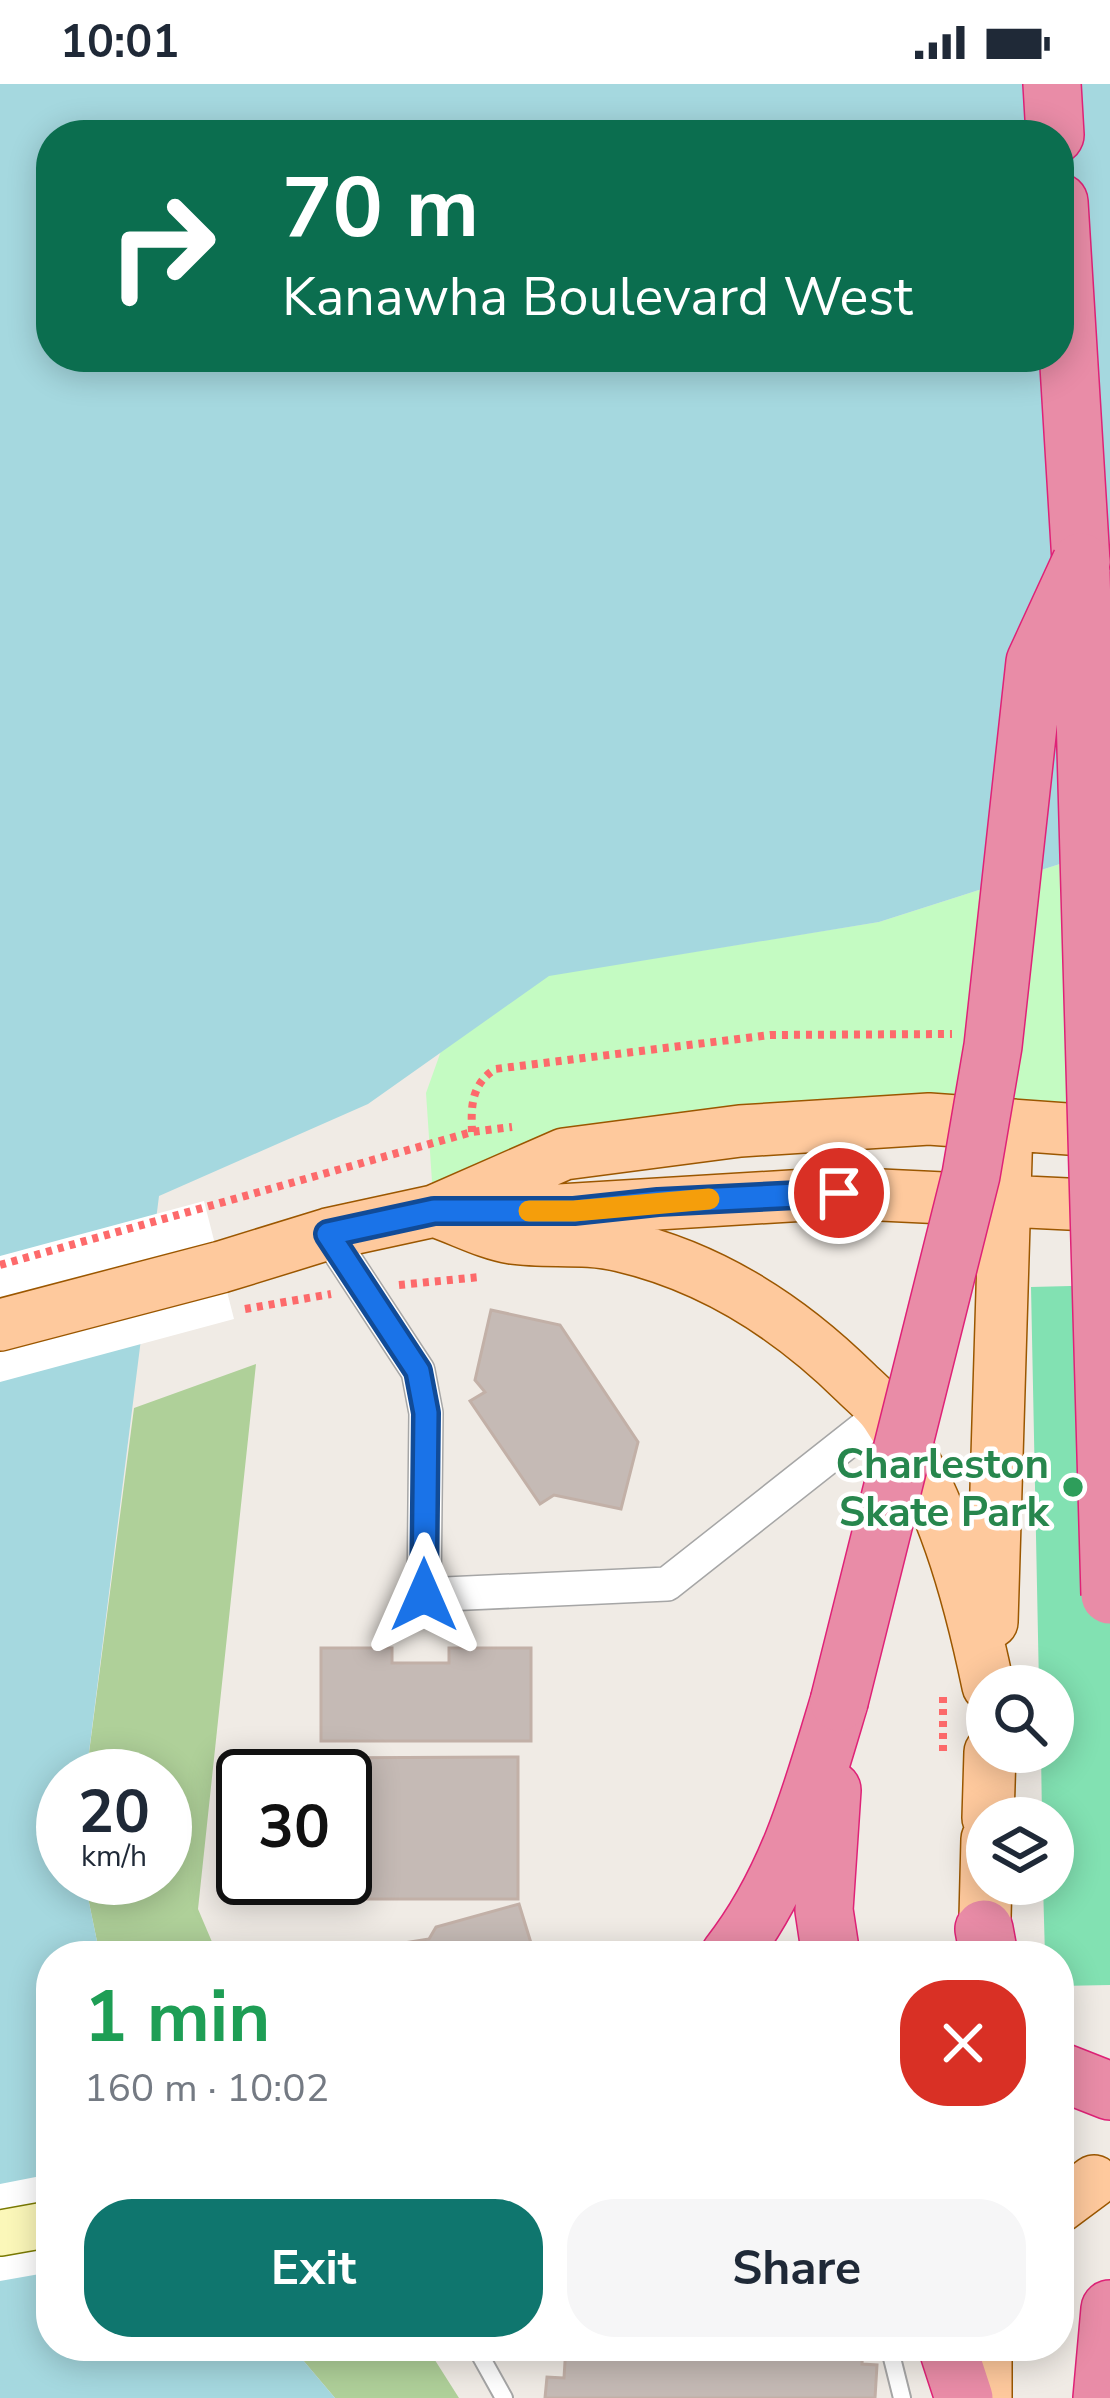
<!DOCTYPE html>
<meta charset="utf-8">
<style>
:root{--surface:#fff;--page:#f6f6f7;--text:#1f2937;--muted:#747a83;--accent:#0f766e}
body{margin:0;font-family:"Nunito Sans",sans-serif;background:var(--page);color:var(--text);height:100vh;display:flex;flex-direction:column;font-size:45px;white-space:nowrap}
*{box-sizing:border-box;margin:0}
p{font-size:39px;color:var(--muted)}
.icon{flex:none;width:66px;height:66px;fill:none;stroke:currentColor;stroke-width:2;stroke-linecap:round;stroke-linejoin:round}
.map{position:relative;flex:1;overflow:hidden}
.drawer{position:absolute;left:36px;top:1857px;width:1038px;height:420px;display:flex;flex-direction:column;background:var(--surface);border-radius:48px;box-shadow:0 6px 30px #0003}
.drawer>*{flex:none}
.guide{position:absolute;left:36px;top:36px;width:1038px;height:252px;border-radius:48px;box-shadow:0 6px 30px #0003;background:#0b6e4f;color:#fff;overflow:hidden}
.fabs{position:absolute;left:966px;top:1581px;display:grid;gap:24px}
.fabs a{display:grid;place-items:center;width:108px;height:108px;border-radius:50%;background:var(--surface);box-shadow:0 6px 30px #0003;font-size:60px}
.speed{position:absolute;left:36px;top:1665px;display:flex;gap:24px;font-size:60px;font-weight:700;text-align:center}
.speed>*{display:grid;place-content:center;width:156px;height:156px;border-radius:50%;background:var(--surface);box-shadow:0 6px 30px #0003;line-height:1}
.speed small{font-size:30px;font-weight:400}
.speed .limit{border:6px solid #111;border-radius:18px;background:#fff;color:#111}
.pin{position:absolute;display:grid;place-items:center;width:102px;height:102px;color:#fff;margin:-51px;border:6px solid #fff;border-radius:50%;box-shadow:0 3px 12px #0007}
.me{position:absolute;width:132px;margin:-66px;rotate:0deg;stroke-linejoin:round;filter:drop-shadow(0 0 9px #0008)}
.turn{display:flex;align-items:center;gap:42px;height:252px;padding:0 48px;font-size:54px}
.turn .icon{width:156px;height:156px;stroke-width:2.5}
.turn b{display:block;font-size:84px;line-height:102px}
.round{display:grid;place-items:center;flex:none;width:126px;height:126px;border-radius:48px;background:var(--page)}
.headline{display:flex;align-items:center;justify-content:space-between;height:204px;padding:0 48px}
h1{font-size:72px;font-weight:700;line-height:90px;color:#1e9e55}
.primary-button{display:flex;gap:24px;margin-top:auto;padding:24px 48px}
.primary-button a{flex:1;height:138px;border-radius:48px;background:var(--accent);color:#fff;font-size:48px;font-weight:700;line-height:138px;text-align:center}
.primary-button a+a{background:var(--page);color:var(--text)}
.status{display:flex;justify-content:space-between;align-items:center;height:84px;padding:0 60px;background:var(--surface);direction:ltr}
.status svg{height:33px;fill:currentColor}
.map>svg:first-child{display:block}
.forest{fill:#afd099}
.park{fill:#c4fbc2}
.pitch{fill:#82e1b2}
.water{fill:#a5d8df;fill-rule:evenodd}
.pier{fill:#fff}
.building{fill:#c5bab5;stroke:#c2b0a7;stroke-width:3}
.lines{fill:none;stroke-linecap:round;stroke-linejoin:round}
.service-casing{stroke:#a6a6a6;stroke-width:20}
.minor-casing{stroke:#a6a6a6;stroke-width:36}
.secondary-casing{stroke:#7a7a03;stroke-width:48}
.primary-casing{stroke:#9b5700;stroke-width:54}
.motorway-casing{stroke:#df2277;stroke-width:60}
.path{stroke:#fd6a6b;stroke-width:8;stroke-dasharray:6 6;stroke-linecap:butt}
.service{stroke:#fff;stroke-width:16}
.minor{stroke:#fff;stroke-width:33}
.secondary{stroke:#fbf7b9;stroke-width:45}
.primary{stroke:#fec99d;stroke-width:51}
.motorway{stroke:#e98ca7;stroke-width:57}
.motorway-bridge-casing{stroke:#df2277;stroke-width:60;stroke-linecap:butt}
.motorway-bridge{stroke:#e98ca7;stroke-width:57}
.route-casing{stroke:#114b97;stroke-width:30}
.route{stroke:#1a73e8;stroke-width:21}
.slow{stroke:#f59e0b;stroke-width:21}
.leisure-dot{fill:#2e9e5b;stroke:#fff;stroke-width:4.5}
.labels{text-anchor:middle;stroke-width:9;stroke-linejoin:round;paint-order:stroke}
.leisure-label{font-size:42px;font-weight:bold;fill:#27864d;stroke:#fff;text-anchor:end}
</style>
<div class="status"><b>10:01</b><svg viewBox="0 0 49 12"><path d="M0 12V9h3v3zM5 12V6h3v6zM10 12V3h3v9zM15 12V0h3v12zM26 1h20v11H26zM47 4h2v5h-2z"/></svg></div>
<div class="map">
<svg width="1110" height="2314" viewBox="0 0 1110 2314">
<rect width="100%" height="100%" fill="#f0ebe5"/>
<path class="forest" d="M256 1280 198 1825 218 1872H100L84 1794H165V1692H86L134 1324Z
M291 2262H426L459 2314H335Z"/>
<path class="park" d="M1110 764V1048L740 1047 434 1127 426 1009 441 967 549 891 879 838Z"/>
<path class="pitch" d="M1110 1201V1901L1059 1902V1872H1045L1043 1800H1053V1734H1042L1041 1668H1053V1602H1039L1031 1203Z"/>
<path class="water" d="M0 0H1110V764L879 838 549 892 368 1020 159 1112 86 1692H63V1794H84L100 1872H51V2262H291L335 2314H0ZM51 51H1059V273H51Z"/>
<path class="pier" d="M204 1117 234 1235 0 1298V1172Z
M51 2090V2188L0 2197V2100Z"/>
<path class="building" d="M491 1226 560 1241 638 1358 621 1425 554 1411 540 1420 470 1317 485 1308 475 1296Z
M321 1564H392V1579H449V1564H531V1657H321Z
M518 1673V1815H301V1794H345V1692H302V1674Z
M519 1820 535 1872H376L386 1867 393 1869 397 1860 429 1855 436 1843Z
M566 2262H863L862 2280 877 2281 875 2314H545L547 2293 564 2294Z"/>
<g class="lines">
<defs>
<path id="service" d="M475 2262 504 2314
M889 2262 902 2314"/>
<path id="minor" d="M328 1150 418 1287 426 1329 424 1511 667 1500 885 1328"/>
<path id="secondary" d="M0 2149 51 2140"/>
<path id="primary" d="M434 1127C459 1135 486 1150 512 1154 548 1159 584 1153 621 1162 711 1183 789 1233 855 1298 865 1308 878 1318 886 1330 942 1412 968 1506 988 1602
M543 1127 839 1109 1110 1122
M0 1241 221 1183 328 1150 434 1127 564 1070 740 1047 929 1035 1110 1048
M992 1538 1007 1041
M988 1734 990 1668
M984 1872 987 1755
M1059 2123 1094 2097
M986 2262V2314"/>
<path id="motorway" d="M1052 0 1055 51
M1059 118 1081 478
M984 1845 989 1872
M729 1872C788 1797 812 1708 839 1618
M831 1872 824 1826 832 1706
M1059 1987 1110 2007
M947 2262 964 2314
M1102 2314 1110 2225"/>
</defs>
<use href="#service" class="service-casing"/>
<use href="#minor" class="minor-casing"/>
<use href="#secondary" class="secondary-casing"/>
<use href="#primary" class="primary-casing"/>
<use href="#motorway" class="motorway-casing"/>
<path class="path" d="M472 1048C471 1022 471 1001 495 985L770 951 952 950
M0 1181 472 1048 512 1043
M399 1201 480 1193
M245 1225 331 1210
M943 1613V1670"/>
<use href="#service" class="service"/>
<use href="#minor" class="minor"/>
<use href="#secondary" class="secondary"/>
<use href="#primary" class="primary"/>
<use href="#motorway" class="motorway"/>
<defs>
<path id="motorway-bridge" d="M1081 488 1110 1511
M839 1618 971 1091 993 962 1035 578 1081 478"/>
</defs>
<use href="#motorway-bridge" class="motorway-bridge-casing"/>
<use href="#motorway-bridge" class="motorway-bridge"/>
</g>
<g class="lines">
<defs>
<path id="route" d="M424 1511 426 1329 418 1287 328 1150 434 1127H574L658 1118 839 1109"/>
</defs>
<use href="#route" class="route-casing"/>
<use href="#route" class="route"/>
<path class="slow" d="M529 1127H574L709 1115"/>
</g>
<circle class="leisure-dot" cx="1073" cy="1403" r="12"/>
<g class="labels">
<g class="leisure-label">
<text x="1049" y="1394">Charleston<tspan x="1049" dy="48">Skate Park</tspan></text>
</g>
</g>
</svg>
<div class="fabs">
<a><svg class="icon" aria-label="search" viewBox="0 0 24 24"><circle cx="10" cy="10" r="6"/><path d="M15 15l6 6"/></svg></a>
<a><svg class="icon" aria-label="layers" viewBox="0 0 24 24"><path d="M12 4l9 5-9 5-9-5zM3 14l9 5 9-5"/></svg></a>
</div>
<div class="speed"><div>20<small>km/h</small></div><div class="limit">30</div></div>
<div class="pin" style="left:839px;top:1109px;background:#d93025"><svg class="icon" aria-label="arrive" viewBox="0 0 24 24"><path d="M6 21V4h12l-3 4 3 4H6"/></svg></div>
<svg class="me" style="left:424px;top:1511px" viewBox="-20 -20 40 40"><path d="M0-17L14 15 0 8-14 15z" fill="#1a73e8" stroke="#fff" stroke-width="4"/></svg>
<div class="guide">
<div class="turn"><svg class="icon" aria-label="right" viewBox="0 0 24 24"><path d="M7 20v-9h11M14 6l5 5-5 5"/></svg><div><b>70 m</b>Kanawha Boulevard West</div></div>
</div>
<section class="drawer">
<div class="headline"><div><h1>1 min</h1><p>160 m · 10:02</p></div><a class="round" style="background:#d93025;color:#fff"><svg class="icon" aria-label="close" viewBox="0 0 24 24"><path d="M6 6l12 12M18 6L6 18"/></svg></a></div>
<div class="primary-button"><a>Exit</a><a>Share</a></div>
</section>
</div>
